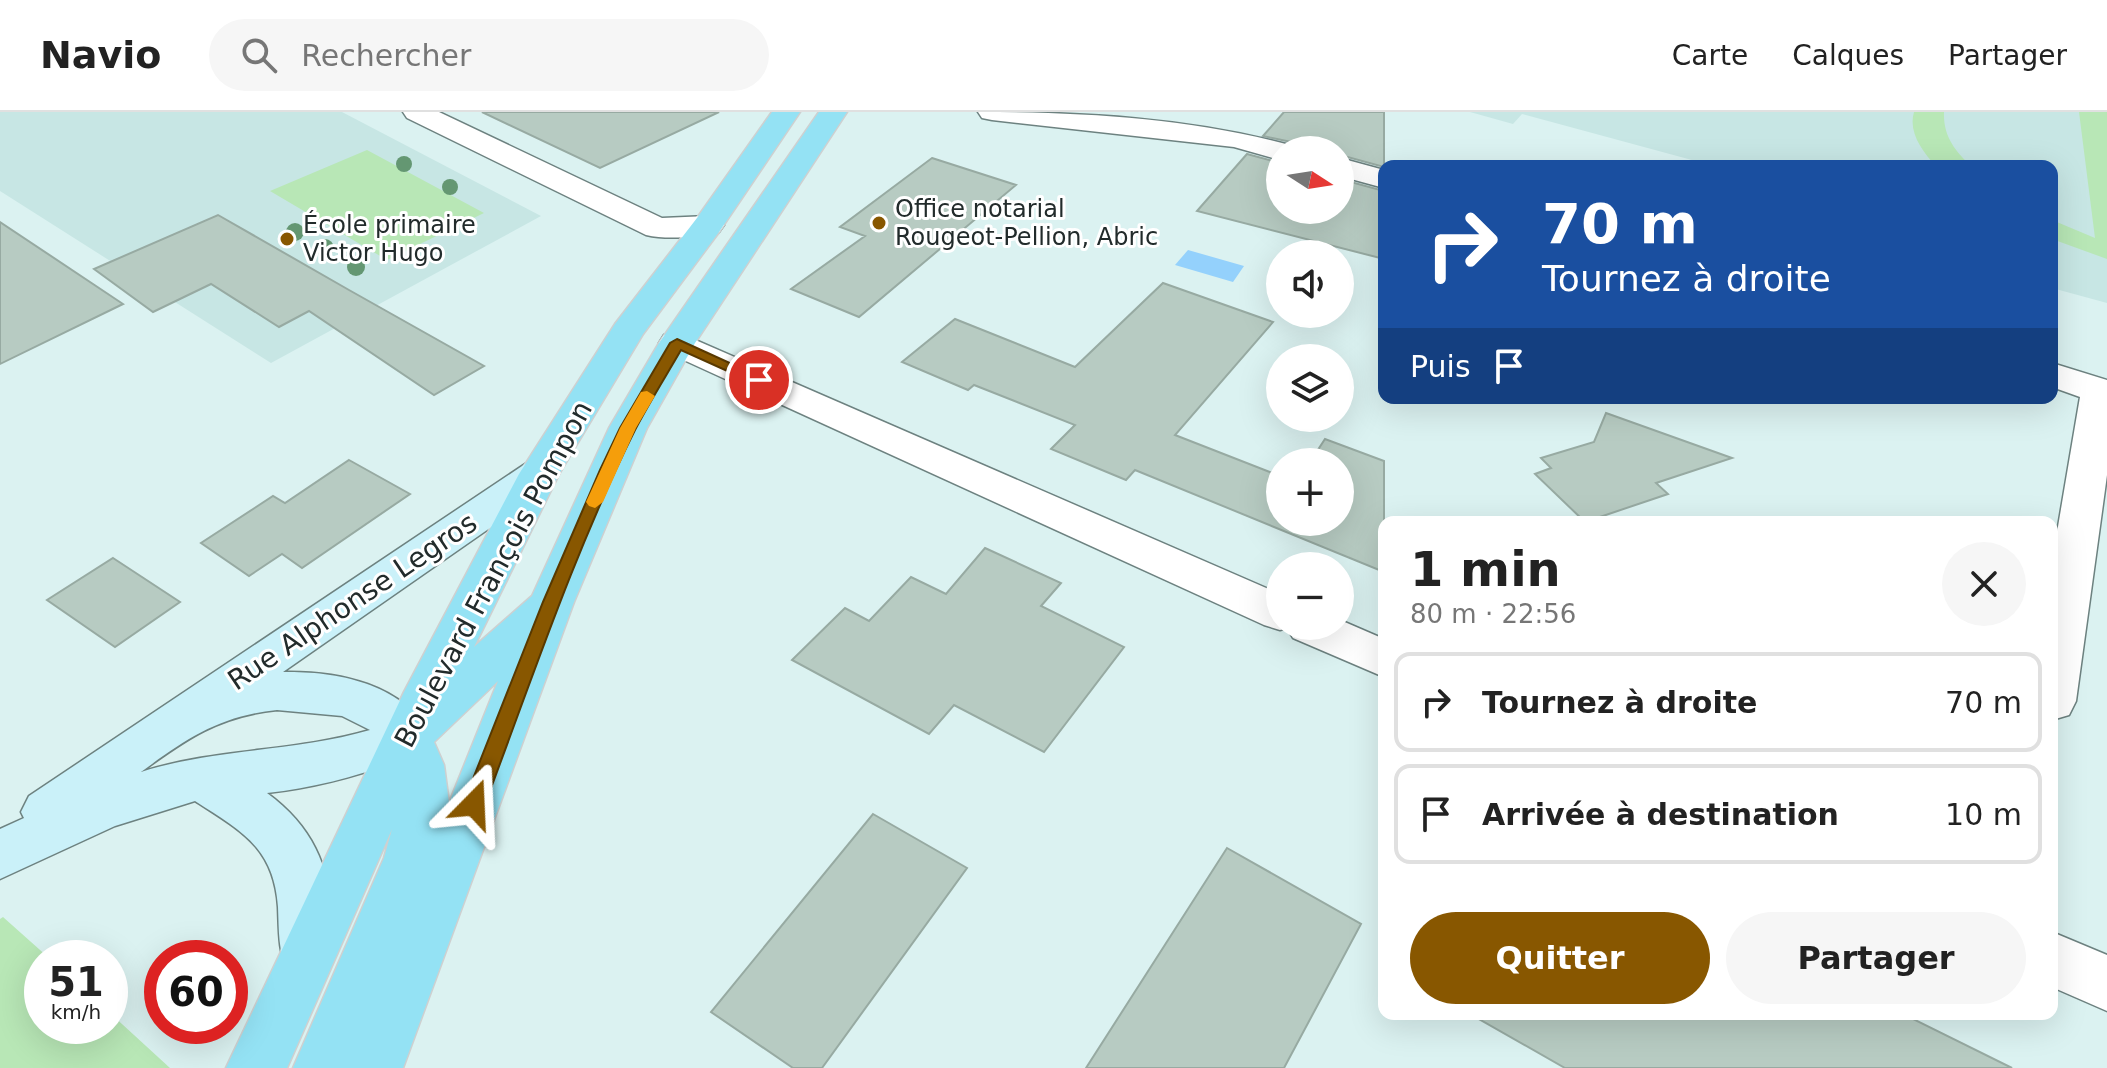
<!DOCTYPE html>
<html lang="fr">
<meta charset="utf-8">
<style>
:root{--surface:#fff;--page:#f6f6f6;--text:#222;--muted:#767676;--line:#e0e0e0;--accent:#885700}
body{margin:0;font-family:"DejaVu Sans",sans-serif;background:var(--page);color:var(--text);height:100vh;display:flex;flex-direction:column;font-size:30px;white-space:nowrap}
*{box-sizing:border-box;margin:0}
p{font-size:26px;color:var(--muted)}
.icon{flex:none;width:44px;height:44px;fill:none;stroke:currentColor;stroke-width:2;stroke-linecap:round;stroke-linejoin:round}
.map{position:relative;flex:1;overflow:hidden}
.drawer{position:absolute;left:1378px;top:404px;width:680px;height:504px;display:flex;flex-direction:column;background:var(--surface);border-radius:16px;box-shadow:0 8px 32px #0002}
.drawer>*{flex:none}
.banner{position:absolute;left:1378px;top:48px;width:680px;height:244px;border-radius:16px;box-shadow:0 8px 32px #0002;background:#1a4fa0;color:#fff;overflow:hidden}
.needle{width:52px;rotate:102deg}
.controls{position:absolute;left:1266px;top:24px;display:grid;gap:16px}
.controls a{display:grid;place-items:center;width:88px;height:88px;border-radius:50%;background:var(--surface);box-shadow:0 8px 32px #0002;font-size:40px}
.speed{position:absolute;left:24px;top:828px;display:flex;gap:16px;font-size:40px;font-weight:700;text-align:center}
.speed>*{display:grid;place-content:center;width:104px;height:104px;border-radius:50%;background:var(--surface);box-shadow:0 8px 32px #0002;line-height:1}
.speed small{font-size:20px;font-weight:400}
.speed .limit{border:12px solid #d22;background:#fff;color:#111}
.pin{position:absolute;display:grid;place-items:center;width:68px;height:68px;color:#fff;margin:-34px;border:4px solid #fff;border-radius:50%;box-shadow:0 2px 8px #0007}
.me{position:absolute;width:88px;margin:-44px;rotate:21deg;stroke-linejoin:round;filter:drop-shadow(0 0 6px #0008)}
.turn{display:flex;align-items:center;gap:28px;height:168px;padding:0 32px;font-size:36px}
.turn .icon{width:104px;height:104px;stroke-width:2.5}
.turn b{display:block;font-size:56px;line-height:68px}
.then{display:flex;align-items:center;height:76px;padding:0 32px;background:#0003;gap:16px;font-size:30px}
.round{display:grid;place-items:center;flex:none;width:84px;height:84px;border-radius:42px;background:var(--page)}
.head{display:flex;align-items:center;justify-content:space-between;height:136px;padding:0 32px}
h1{font-size:48px;font-weight:700;line-height:60px}
.primary-button{display:flex;gap:16px;margin-top:auto;padding:16px 32px}
.primary-button a{flex:1;height:92px;border-radius:48px;background:var(--accent);color:#fff;font-size:32px;font-weight:700;line-height:92px;text-align:center}
.primary-button a+a{background:var(--page);color:var(--text)}
ul{padding:0;list-style:none}
li{display:flex;align-items:center;gap:24px;height:100px;margin:0 16px 12px;padding:0 16px;border:4px solid var(--line);border-radius:16px}
li div{flex:1}
li b{display:block;font-size:30px}
li em{font-style:normal}
header{display:flex;align-items:center;gap:48px;box-sizing:border-box;height:112px;padding:0 40px;background:var(--surface);border-bottom:2px solid var(--line)}
header strong{font-size:38px}
nav{display:flex;gap:44px;margin-inline-start:auto;font-size:28px}
.search{width:560px;height:72px;background:var(--page);display:flex;align-items:center;gap:20px;box-sizing:border-box;padding:0 28px;border-radius:44px;color:var(--muted);font-size:30px}
.map>svg:first-child{display:block}
.built{fill:#c7e6e4}
.green{fill:#b8e7b6}
.water{fill:#94d1fc}
.building{fill:#b7cbc2;stroke:#97aaa2;stroke-width:2}
.lines{fill:none;stroke-linecap:round;stroke-linejoin:round}
.street-casing{stroke:#6d8280;stroke-width:3}
.secondary-casing{stroke:#6d8280;stroke-width:3}
.primary-casing{stroke:#ced0d0;stroke-width:3}
.street{fill:#fff;fill-rule:evenodd}
.secondary{fill:#caf1f9;fill-rule:evenodd}
.primary{fill:#94e2f4;fill-rule:evenodd}
.tree{fill:#649772}
.route{fill:#885700;stroke:#583900;stroke-width:2}
.slow{fill:#f59e0b}
.poi-dot{fill:#885700;stroke:#fff;stroke-width:3}
.labels{text-anchor:middle;stroke-width:6;stroke-linejoin:round;paint-order:stroke}
.far-poi-label{font-size:24px;fill:#222b2b;stroke:#fff;text-anchor:start}
.street-label{font-size:28px;fill:#222b2b;stroke:#fff}
</style>
<header>
<strong>Navio</strong>
<div class="search"><svg class="icon" aria-label="search" viewBox="0 0 24 24"><circle cx="10" cy="10" r="6"/><path d="M15 15l6 6"/></svg>Rechercher</div>
<nav><a>Carte</a><a>Calques</a><a>Partager</a></nav>
</header>
<div class="map">
<svg width="2107" height="956" viewBox="0 0 2107 956">
<rect width="100%" height="100%" fill="#dbf2f1"/>
<path class="built" d="M0 0H342L541 104 271 251 0 79Z
M1470 0H2107V191L2052 176V54H1714L1522 2 1513 12Z"/>
<path class="green" d="M1914 0H1944C1943 24 1955 39 1971 54H1936C1922 39 1908 20 1914 0Z
M2079 0H2107V147L2052 127V108L2095 126Z
M367 38 484 101 387 148 270 79Z
M3 805 49 846H42V914H110V901L170 956H0V807Z"/>
<path class="water" d="M1188 138 1244 154 1233 170 1175 153Z"/>
<path class="building" d="M482 0H719L600 56Z
M1284 0H1384V55L1340 43V38H1297L1291 30 1263 24Z
M1247 42 1280 51V98H1340V67L1384 79V147L1197 99Z
M932 46 1016 73 859 205 791 177 865 124 840 115Z
M218 103 349 178 484 254 434 283 309 199 279 215 211 172 153 200 94 157Z
M0 110 123 192 0 252Z
M1163 171 1273 210 1175 323 1280 364V410H1340V350H1310L1325 327 1384 349V460L1135 358 1126 368 1051 337 1075 313 974 273 968 278 902 250 955 207 1075 255Z
M1606 301 1732 346 1656 371 1668 382 1585 410 1535 362 1551 356 1541 346 1594 330Z
M349 348 410 382 302 456 282 442 249 464 201 431 273 384 285 391Z
M985 436 1061 471 1041 494 1124 535 1044 640 954 593 929 622 792 548 845 496 869 509 911 465 946 482Z
M113 446 180 490 115 535 47 488Z
M873 702 967 756 822 956H793L711 900Z
M1227 736 1361 812 1284 956H1086Z
M1470 902H1903L2012 956H1565Z"/>
<g class="lines">
<defs>
<path id="street" d="M403 0H439L662 106 708 104 719 106 724 113 719 120C697 125 668 128 646 123L407 6Z
M978 0C1083 0 1189 6 1290 33L1294 38H1280V48L1234 35 992 8 982 6Z
M1340 46 1384 58V76L1340 64Z
M677 220 1280 482V514H1340V508L1384 527V565L1293 526 1287 516 1280 518 1264 513 664 239 659 231 664 223Z
M2052 251 2107 268V363L2076 589 2069 603 2052 608V450L2080 285 2052 275Z
M2052 820 2107 843V899L2052 875Z"/>
<path id="secondary" d="M539 348 553 352 559 362 553 372 283 560C338 559 405 572 431 625L424 639C373 660 322 675 267 681 312 714 329 753 333 807 335 828 336 842 328 861L308 869 288 861C278 839 279 819 278 795 274 735 241 719 195 689L115 714 0 767V717L24 706 21 700 29 684 525 352ZM277 598 342 604 370 618C295 640 215 636 141 660 186 627 219 604 277 598Z"/>
<path id="primary" d="M772 0H800L719 120 643 222 559 362 474 535 532 484 609 316 659 231 819 0H847L695 231 647 316 574 490 403 956H293L384 746 392 717 287 956H226L404 580 519 362 615 212 697 106ZM498 569 449 691 444 653 434 630Z"/>
</defs>
<use href="#street" class="street-casing"/>
<use href="#secondary" class="secondary-casing"/>
<use href="#primary" class="primary-casing"/>
<use href="#street" class="street"/>
<use href="#secondary" class="secondary"/>
<use href="#primary" class="primary"/>
</g>
<g class="tree">
<circle cx="404" cy="52" r="8"/>
<circle cx="450" cy="75" r="8"/>
<circle cx="295" cy="120" r="9"/>
<circle cx="325" cy="136" r="9"/>
<circle cx="356" cy="155" r="9"/>
</g>
<path class="route" d="M677 227 767 268 759 273 754 271 681 238C666 264 649 291 635 318 575 438 532 567 485 692L481 699 474 702 467 699 463 692 543 490 600 358 620 316 670 231Z"/>
<path class="slow" d="M647 279 655 284 636 316 603 390 595 396 589 394 586 390 620 316 641 280Z"/>
<g class="poi-dot">
<circle cx="879" cy="111" r="8"/>
<circle cx="287" cy="127" r="8"/>
</g>
<g class="labels">
<g class="far-poi-label">
<text x="895" y="105">Office notarial<tspan x="895" dy="28">Rougeot-Pellion, Abric</tspan></text>
<text x="303" y="121">École primaire<tspan x="303" dy="28">Victor Hugo</tspan></text>
</g>
<g class="street-label">
<text transform="translate(493 462) rotate(-62)" y="10">Boulevard François Pompon</text>
<text transform="translate(352 489) rotate(-34)" y="10">Rue Alphonse Legros</text>
</g>
</g>
</svg>
<div class="controls">
<a><svg class="needle" viewBox="-14 -14 28 28"><path d="M0-13l5 13h-10z" fill="#e53935"/><path d="M0 13l5-13h-10z" fill="#767676"/></svg></a>
<a><svg class="icon" aria-label="sound" viewBox="0 0 24 24"><path d="M4 9h4l5-4v14l-5-4H4zM17 9q2 3 0 6"/></svg></a>
<a><svg class="icon" aria-label="layers" viewBox="0 0 24 24"><path d="M12 4l9 5-9 5-9-5zM3 14l9 5 9-5"/></svg></a>
<a>+</a>
<a>−</a>
</div>
<div class="speed"><div>51<small>km/h</small></div><div class="limit">60</div></div>
<div class="pin" style="left:759px;top:268px;background:#d93025"><svg class="icon" aria-label="arrive" viewBox="0 0 24 24"><path d="M6 21V4h12l-3 4 3 4H6"/></svg></div>
<svg class="me" style="left:474px;top:692px" viewBox="-20 -20 40 40"><path d="M0-17L14 15 0 8-14 15z" fill="#885700" stroke="#fff" stroke-width="4"/></svg>
<div class="banner">
<div class="turn"><svg class="icon" aria-label="right" viewBox="0 0 24 24"><path d="M7 20v-9h11M14 6l5 5-5 5"/></svg><div><b>70 m</b>Tournez à droite</div></div>
<div class="then">Puis<svg class="icon" aria-label="arrive" viewBox="0 0 24 24"><path d="M6 21V4h12l-3 4 3 4H6"/></svg></div>
</div>
<section class="drawer">
<div class="head"><div><h1>1 min</h1><p>80 m · 22:56</p></div><a class="round"><svg class="icon" aria-label="close" viewBox="0 0 24 24"><path d="M6 6l12 12M18 6L6 18"/></svg></a></div>
<ul>
<li><svg class="icon" aria-label="right" viewBox="0 0 24 24"><path d="M7 20v-9h11M14 6l5 5-5 5"/></svg><div><b>Tournez à droite</b></div><em>70 m</em></li>
<li><svg class="icon" aria-label="arrive" viewBox="0 0 24 24"><path d="M6 21V4h12l-3 4 3 4H6"/></svg><div><b>Arrivée à destination</b></div><em>10 m</em></li>
</ul>
<div class="primary-button"><a>Quitter</a><a>Partager</a></div>
</section>
</div>
